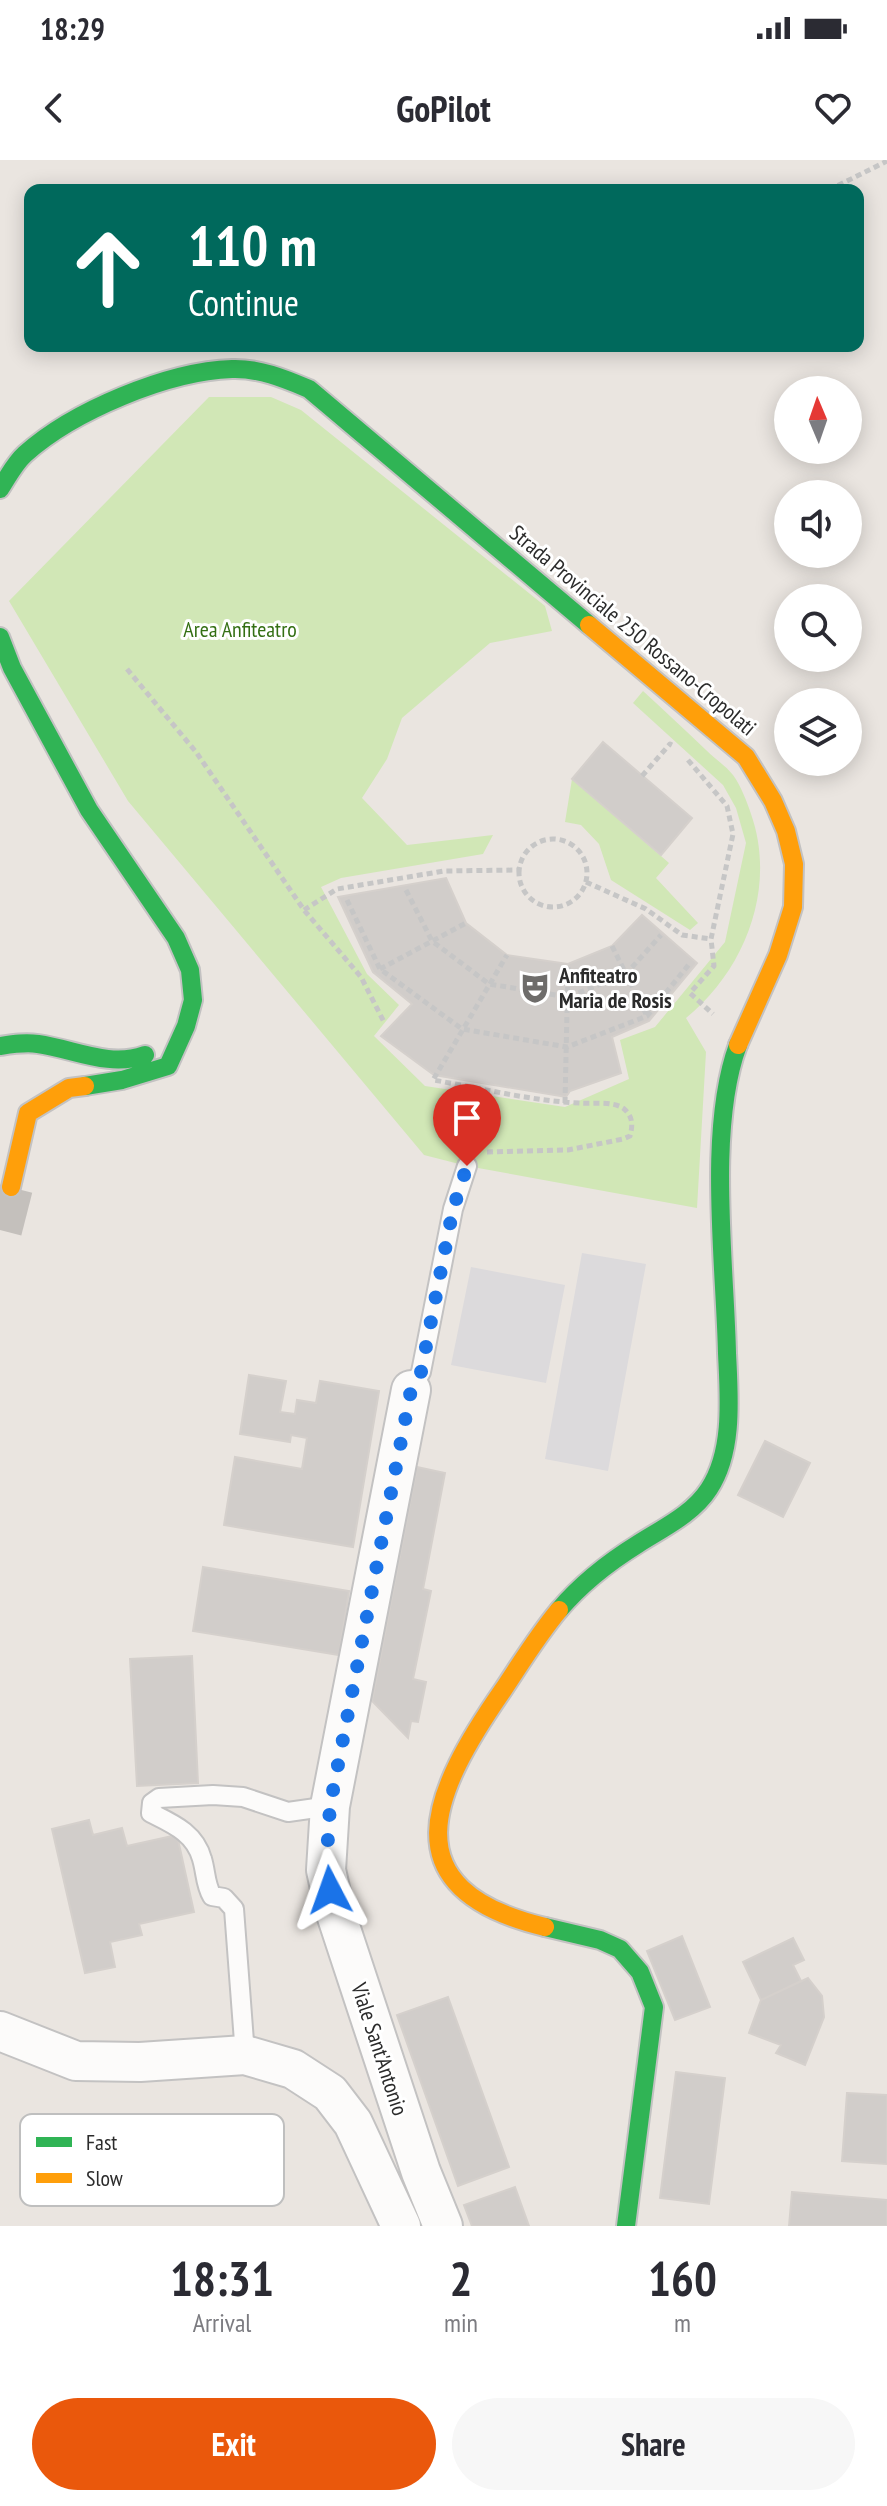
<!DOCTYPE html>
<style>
:root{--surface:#fff;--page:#f7f7f7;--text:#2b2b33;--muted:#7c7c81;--accent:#ea580c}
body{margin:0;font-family:"PT Sans Narrow",sans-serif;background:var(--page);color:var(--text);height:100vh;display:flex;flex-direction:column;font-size:30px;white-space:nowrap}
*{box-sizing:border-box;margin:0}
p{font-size:26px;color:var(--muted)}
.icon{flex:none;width:44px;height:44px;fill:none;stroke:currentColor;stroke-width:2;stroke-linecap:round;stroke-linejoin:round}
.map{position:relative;height:2066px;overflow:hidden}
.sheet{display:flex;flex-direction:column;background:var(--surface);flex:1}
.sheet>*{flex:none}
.top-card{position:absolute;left:24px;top:24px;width:840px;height:168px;border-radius:16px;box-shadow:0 4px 20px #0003;background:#00695c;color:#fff;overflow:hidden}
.needle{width:52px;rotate:358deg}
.controls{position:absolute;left:774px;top:216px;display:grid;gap:16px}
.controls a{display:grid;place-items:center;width:88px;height:88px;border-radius:50%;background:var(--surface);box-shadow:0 4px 20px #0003;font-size:40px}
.pin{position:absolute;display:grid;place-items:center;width:68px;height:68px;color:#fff;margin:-82px -34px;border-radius:50% 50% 50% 0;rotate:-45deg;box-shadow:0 0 8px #0007}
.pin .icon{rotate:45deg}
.me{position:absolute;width:88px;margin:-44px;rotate:356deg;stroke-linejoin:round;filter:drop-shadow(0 0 6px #0008)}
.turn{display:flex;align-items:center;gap:28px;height:168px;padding:0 32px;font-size:36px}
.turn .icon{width:104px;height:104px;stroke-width:2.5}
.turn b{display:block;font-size:56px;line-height:68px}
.eta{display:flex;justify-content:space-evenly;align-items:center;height:136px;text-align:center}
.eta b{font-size:48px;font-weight:700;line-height:56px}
.button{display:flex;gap:16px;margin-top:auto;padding:16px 32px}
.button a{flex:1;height:92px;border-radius:48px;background:var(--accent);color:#fff;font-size:32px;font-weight:700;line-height:92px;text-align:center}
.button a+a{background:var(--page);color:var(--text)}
.status{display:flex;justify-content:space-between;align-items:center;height:56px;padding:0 40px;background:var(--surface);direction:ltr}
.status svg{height:22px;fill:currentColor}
header{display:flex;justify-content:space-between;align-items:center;height:104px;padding:0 32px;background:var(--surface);font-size:36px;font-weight:700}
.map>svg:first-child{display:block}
.industrial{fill:#dcdadc}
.green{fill:#d1e7b6}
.building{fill:#d1cdca;stroke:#d5d0cc;stroke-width:2}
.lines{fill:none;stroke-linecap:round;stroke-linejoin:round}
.secondary-tunnel{stroke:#c4c0bc;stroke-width:44;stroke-dasharray:44 22;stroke-linecap:butt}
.lane-casing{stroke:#c3c2c2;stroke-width:22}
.street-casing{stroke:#c3c2c2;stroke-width:42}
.fast-casing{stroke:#c3c2c2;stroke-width:22}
.slow-casing{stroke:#c3c2c2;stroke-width:22}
.path{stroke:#c6c6c6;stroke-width:5;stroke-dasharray:6 4;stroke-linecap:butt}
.lane{stroke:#fcfbfa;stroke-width:18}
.street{stroke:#fcfbfa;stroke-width:38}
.fast{stroke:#30b455;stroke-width:18}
.slow{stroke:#ff9f0a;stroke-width:18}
.route{stroke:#1a73e8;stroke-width:14;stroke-dasharray:0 25.2}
.labels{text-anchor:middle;stroke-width:6;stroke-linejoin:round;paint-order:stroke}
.park-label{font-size:22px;fill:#346f14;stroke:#fff}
.street-label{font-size:22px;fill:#2b2b2b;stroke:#fff}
.poi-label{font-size:22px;font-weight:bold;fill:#2b2b2b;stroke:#fff;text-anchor:start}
.key{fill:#fff;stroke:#bfbfbf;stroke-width:2}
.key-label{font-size:22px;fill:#2b2b2b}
</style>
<div class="status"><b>18:29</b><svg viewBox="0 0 49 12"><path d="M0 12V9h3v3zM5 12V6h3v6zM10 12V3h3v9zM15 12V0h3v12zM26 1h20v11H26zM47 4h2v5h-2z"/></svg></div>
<header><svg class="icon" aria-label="back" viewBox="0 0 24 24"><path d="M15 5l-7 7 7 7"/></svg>GoPilot<svg class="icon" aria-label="heart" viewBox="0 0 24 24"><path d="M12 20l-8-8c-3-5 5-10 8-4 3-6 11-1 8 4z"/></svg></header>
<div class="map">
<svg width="887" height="2066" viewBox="0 0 887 2066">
<rect width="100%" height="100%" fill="#eae5e0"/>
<path class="industrial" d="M582 1093 646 1104 608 1311 545 1299Z
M471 1107 565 1125 546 1223 451 1205Z"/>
<path class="green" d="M209 237H271L301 250 545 446 552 471 490 483 402 558 387 599 362 638 407 685 493 675 483 694 341 718 321 727 367 814 399 845 374 876 425 926 565 947 629 919 620 880 655 867 725 782 746 683 736 648 723 625 633 543 643 531C664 550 685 570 706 590 714 598 726 606 733 615 741 626 747 642 751 654 777 728 745 810 686 858L706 892 697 1048 467 1006 424 995 128 641 9 441Z
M572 619 669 703 656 718 698 763 690 770 611 720 599 684 581 665 565 662Z"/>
<path class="building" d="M603 582 692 658 661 695 572 619Z
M446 718 466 763 507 795 568 804 612 786 642 755 697 803 649 861 612 877 621 913 570 931 566 937 434 915 381 876 412 844 373 812 338 737Z
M249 1215 286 1221 280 1252 295 1254 297 1240 316 1243 320 1221 379 1231 353 1387 224 1365 235 1297 302 1309 307 1278 291 1275 290 1282 240 1274Z
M765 1281 810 1303 783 1357 738 1335Z
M417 1307 445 1313 423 1429 431 1431 413 1519 426 1522 418 1562 411 1561 408 1578 372 1541Z
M203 1407 349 1431 339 1495 193 1471Z
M192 1496 198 1623 137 1626 130 1499Z
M89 1660 93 1675 122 1668 127 1686 177 1675 194 1752 139 1764 142 1775 110 1782 115 1807 85 1813 52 1669Z
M682 1776 710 1847 675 1860 647 1791Z
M793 1778 804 1800 793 1805 801 1821 761 1840 743 1802Z
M808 1818 822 1836 824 1857 805 1905 776 1893 781 1885 749 1873 761 1840Z
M448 1837 509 2007 458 2026 397 1855Z
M676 1912 725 1918 709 2044 660 2038Z
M847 1933 887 1935V2004L842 2001Z
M515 2027 529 2066H472L464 2045Z
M792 2032 887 2040V2066H789Z"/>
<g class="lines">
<path class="secondary-tunnel" d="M0 1070 11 1027"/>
<defs>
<path id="lane" d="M411 1230 421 1212 453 1049 467 1006
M245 1895 234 1749 224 1738 212 1736C205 1724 206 1712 202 1699 195 1673 173 1664 151 1653L152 1643 159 1638 213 1635 243 1637 288 1652 330 1646"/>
<path id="street" d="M411 1230 330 1646 326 1710 335 1751 421 2012 443 2066
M0 1871 76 1901 140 1902 245 1895 293 1909 330 1933 353 1963 401 2066"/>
<path id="fast" d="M0 329C8 317 14 304 25 294 73 251 168 211 232 209 259 208 285 219 309 229L589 465
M0 477 12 508 89 650 176 778 190 810 193 840 186 866 168 906 122 920 85 926
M0 886C13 884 25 882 38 884 74 889 109 908 145 895
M559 1450C581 1424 609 1402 638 1384 663 1368 693 1354 709 1329 734 1291 729 1236 727 1193 725 1103 707 969 738 885
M545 1767 600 1780 620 1789 640 1812 654 1847 626 2066"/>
<path id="slow" d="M589 465 746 597 773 641 786 671 794 704 793 747 778 795 738 885
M11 1027 28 953 69 928 85 926
M545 1767C386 1729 433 1631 503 1530 521 1503 538 1475 559 1450"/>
</defs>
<use href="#lane" class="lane-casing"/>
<use href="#street" class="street-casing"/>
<use href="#fast" class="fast-casing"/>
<use href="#slow" class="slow-casing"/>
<path class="path" d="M829 30 887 1
M127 509 196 592 304 750 361 817 384 862
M688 600 727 646 733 674 711 779 714 806 690 833 713 854
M642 616 670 584 672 585
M519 713a34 34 0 1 1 68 0a34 34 0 1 1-68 0Z
M586 722 646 749 682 775 711 779
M406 730 432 781 489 824 568 837 626 814 661 775
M347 740 380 809 462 869 567 887 647 856 690 803
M304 750 337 729 444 711 519 710
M612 786 647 856
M380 809 466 763
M565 943 568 804
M487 992 568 990 623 979 630 976C633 965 633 956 623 948 612 941 593 944 580 943 531 941 481 928 433 920L507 795"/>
<use href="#lane" class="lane"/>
<use href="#street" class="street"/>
<use href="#fast" class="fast"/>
<use href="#slow" class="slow"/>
</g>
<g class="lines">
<path class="route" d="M330 1730 326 1710 330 1646 411 1230 421 1212 453 1049 467 1006"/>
</g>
<defs>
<symbol id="theatre-bare" viewBox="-9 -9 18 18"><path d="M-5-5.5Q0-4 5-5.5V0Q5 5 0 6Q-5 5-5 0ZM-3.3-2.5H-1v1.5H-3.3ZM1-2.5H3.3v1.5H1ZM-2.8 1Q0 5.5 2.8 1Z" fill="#6e6c6a" stroke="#fff" stroke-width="2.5" paint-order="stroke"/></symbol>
</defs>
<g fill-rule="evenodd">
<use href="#theatre-bare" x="513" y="806" width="44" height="44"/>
</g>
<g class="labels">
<g class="park-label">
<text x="240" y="477">Area Anfiteatro</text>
</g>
<g class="street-label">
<text transform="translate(633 470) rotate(40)" y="8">Strada Provinciale 250 Rossano-Cropolati</text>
<text transform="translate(380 1889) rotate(72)" y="8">Viale Sant'Antonio</text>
</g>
<g class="poi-label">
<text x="559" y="823">Anfiteatro<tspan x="559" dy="25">Maria de Rosis</tspan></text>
</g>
</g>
<rect x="20" y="1954" width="264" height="92" rx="12" class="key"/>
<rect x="36" y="1977" width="36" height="10" fill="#30b455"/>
<rect x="36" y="2013" width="36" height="10" fill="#ff9f0a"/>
<g class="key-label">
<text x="86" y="1990">Fast</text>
<text x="86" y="2026">Slow</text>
</g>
</svg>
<div class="controls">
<a><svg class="needle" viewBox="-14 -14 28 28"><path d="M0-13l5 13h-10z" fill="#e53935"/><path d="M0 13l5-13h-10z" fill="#7c7c81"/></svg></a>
<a><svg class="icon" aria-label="sound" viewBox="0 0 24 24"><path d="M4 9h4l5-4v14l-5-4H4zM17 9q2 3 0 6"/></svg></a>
<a><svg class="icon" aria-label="search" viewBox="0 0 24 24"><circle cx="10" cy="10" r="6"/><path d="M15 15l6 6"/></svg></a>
<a><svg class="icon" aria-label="layers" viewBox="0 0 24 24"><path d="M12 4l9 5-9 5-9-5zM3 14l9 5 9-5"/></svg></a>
</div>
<div class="pin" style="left:467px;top:1006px;background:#d93025"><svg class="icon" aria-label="arrive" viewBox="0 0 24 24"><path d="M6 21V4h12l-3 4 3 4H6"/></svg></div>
<svg class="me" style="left:330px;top:1730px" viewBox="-20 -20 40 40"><path d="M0-17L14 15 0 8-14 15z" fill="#1a73e8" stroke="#fff" stroke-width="4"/></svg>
<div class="top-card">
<div class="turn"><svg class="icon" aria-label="ahead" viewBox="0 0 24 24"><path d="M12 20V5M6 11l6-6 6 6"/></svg><div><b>110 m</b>Continue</div></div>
</div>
</div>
<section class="sheet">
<div class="eta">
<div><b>18:31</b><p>Arrival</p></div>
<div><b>2</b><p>min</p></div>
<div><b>160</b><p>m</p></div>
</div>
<div class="button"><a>Exit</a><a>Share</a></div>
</section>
